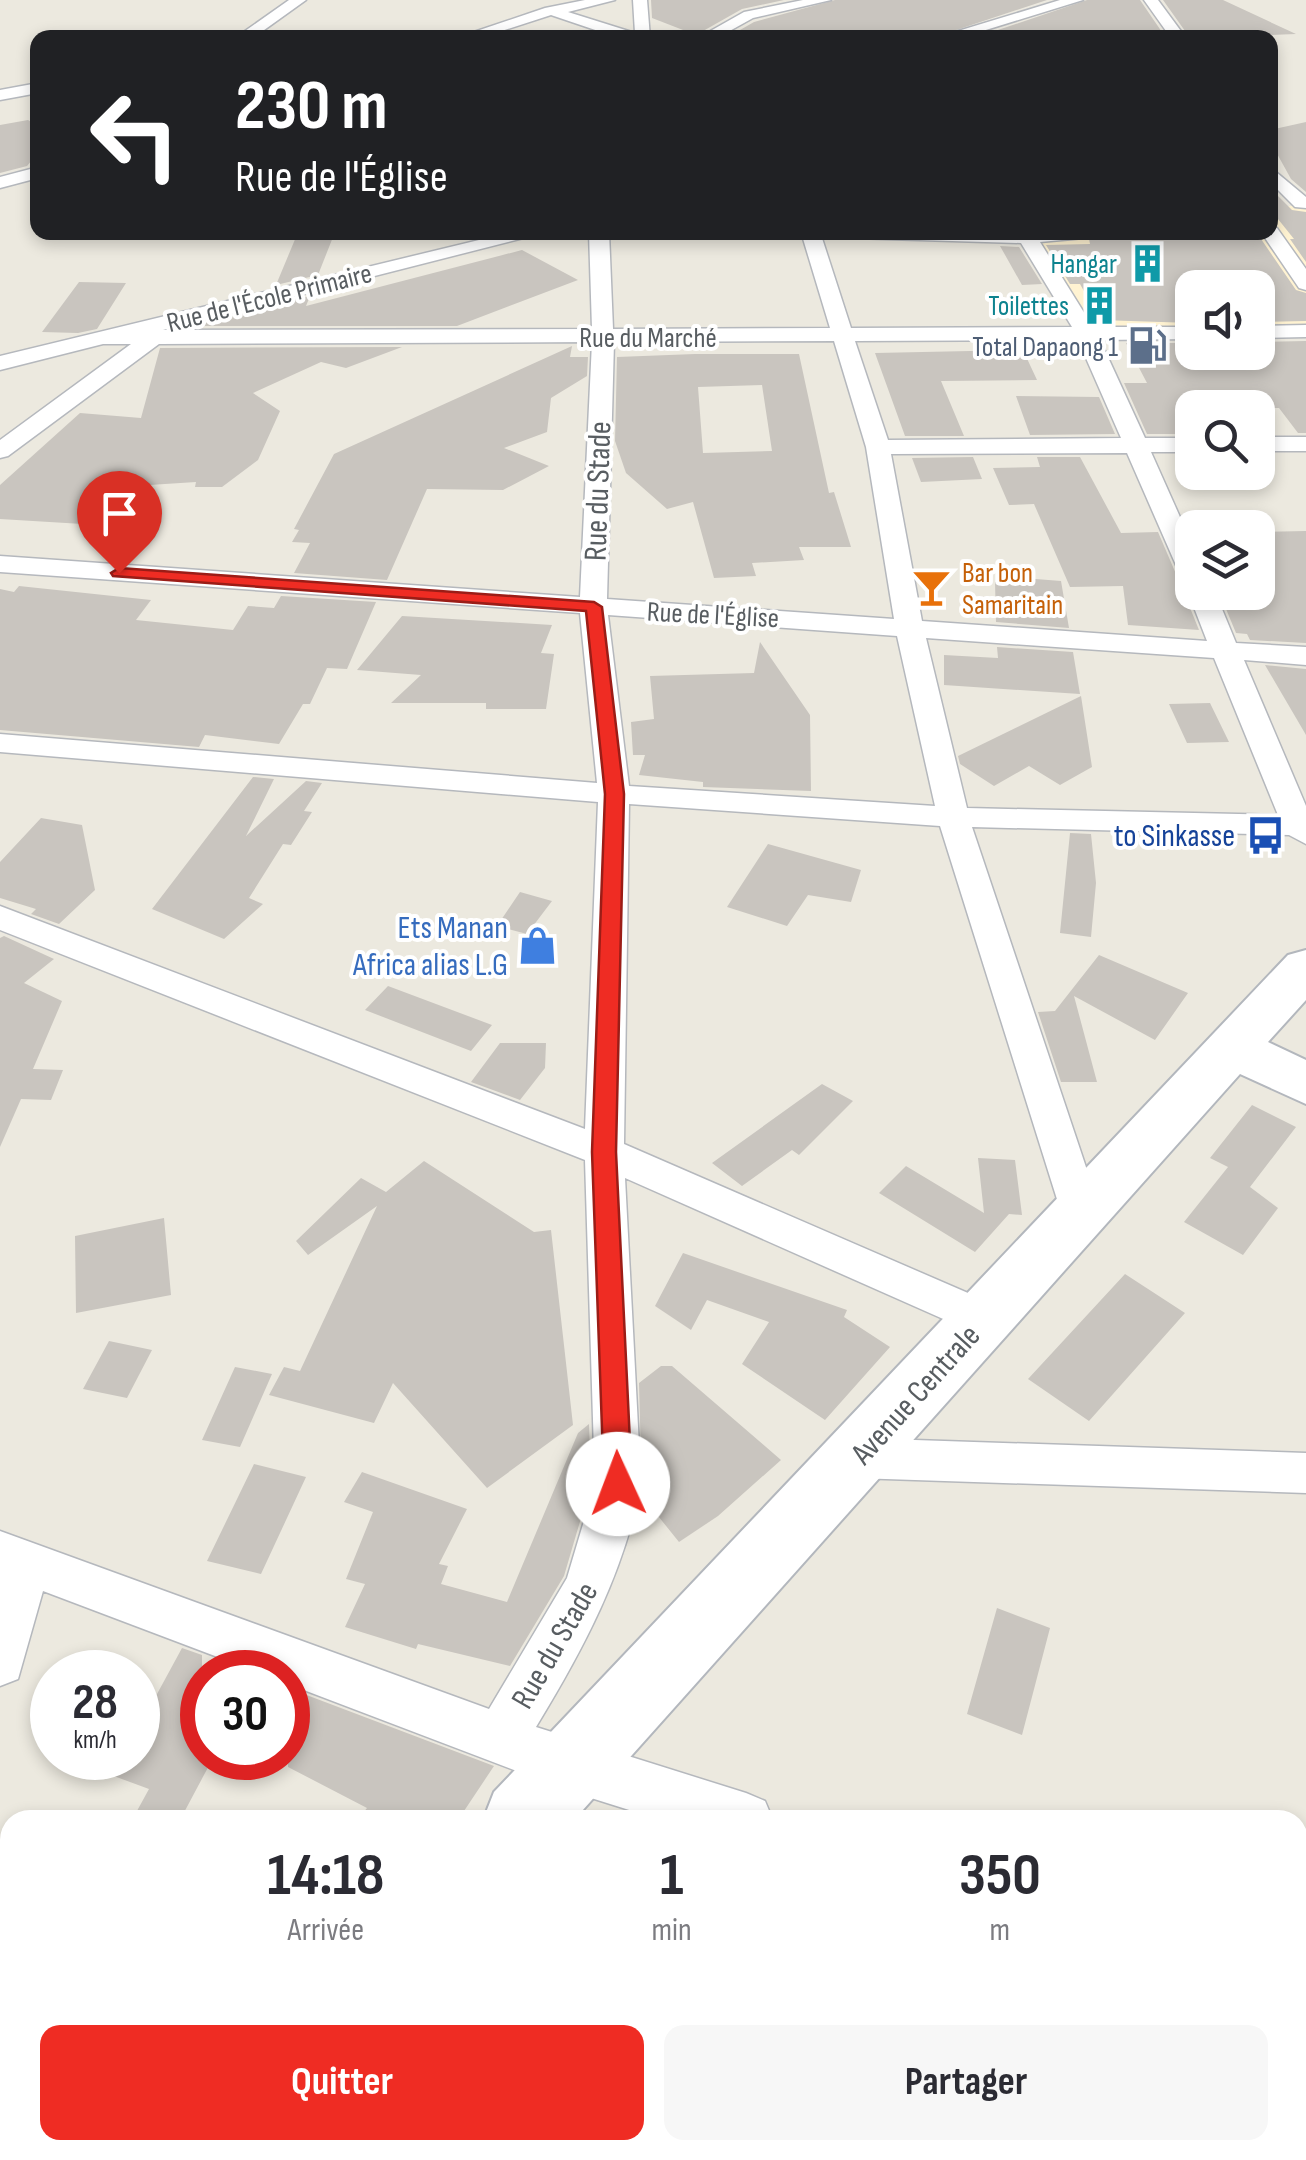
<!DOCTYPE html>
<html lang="fr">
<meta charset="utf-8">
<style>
:root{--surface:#fff;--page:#f7f7f7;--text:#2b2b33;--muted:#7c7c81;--accent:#ef2c23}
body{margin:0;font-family:"Sofia Sans Condensed",sans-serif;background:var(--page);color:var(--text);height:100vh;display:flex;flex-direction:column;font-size:38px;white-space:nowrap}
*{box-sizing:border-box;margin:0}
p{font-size:32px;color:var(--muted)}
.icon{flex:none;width:55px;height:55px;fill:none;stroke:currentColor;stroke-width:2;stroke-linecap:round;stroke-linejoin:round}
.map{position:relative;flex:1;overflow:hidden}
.sheet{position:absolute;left:0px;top:1810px;width:1308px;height:350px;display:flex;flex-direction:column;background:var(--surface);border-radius:30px 30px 0 0;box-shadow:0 5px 15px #0003}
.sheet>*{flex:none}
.hud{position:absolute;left:30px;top:30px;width:1248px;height:210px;border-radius:20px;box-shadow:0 5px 15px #0003;background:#202124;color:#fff;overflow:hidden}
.buttons{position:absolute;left:1175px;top:270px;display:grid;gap:20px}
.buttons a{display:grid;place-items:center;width:100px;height:100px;border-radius:20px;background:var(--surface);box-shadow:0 5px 15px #0003;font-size:50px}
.speed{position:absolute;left:30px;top:1650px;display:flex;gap:20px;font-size:50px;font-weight:700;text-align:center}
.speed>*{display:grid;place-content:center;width:130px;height:130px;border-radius:50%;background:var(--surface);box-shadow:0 5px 15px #0003;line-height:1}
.speed small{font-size:25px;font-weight:400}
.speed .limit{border:15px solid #d22;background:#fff;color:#111}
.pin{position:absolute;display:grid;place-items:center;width:85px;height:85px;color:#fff;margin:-102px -42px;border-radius:50% 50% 50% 0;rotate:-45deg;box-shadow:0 0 10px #0007}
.pin .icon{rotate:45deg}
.me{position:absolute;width:110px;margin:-55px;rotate:358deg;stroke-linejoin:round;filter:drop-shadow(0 0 8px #0008)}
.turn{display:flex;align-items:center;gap:35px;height:210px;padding:0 40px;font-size:45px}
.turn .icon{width:130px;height:130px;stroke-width:2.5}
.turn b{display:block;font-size:70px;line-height:85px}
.eta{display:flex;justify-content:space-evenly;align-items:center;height:170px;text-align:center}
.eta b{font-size:60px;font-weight:700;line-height:70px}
.button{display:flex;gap:20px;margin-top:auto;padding:20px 40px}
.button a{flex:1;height:115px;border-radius:20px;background:var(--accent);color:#fff;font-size:40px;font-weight:700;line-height:115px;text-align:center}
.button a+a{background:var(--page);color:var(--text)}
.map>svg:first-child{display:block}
.commercial{fill:#fff3d2}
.building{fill:#c9c5bf;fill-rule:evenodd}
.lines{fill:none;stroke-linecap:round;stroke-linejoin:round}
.street-casing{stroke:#b5b8bd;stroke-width:3}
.secondary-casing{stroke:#b3b7bd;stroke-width:4}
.street{fill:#fff;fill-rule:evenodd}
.secondary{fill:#fff;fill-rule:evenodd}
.route{fill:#ef2c23;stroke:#9b1d17;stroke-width:2.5}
.labels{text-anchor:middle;stroke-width:8;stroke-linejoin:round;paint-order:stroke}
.far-culture-label{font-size:28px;fill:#0d838f;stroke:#fff;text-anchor:end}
.far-street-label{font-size:28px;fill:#585d61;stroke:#fff}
.far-service-label{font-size:28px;fill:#4e5e75;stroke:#fff;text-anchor:end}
.far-food-label{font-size:28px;fill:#c56008;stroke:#fff;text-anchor:start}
.street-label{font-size:32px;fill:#585d61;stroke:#fff}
.transit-label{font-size:32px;fill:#164399;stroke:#fff;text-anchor:end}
.shop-label{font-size:32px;fill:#366cbe;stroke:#fff;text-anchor:end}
</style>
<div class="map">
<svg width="1306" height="2160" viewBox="0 0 1306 2160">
<rect width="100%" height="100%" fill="#ece9df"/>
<path class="commercial" d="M1306 203V331L1258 332V288H1192V333L1087 335 1035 238 1101 232H1270V210Z"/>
<path class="building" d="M651 0H784L742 9 696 35 652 18Z
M835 0H1047L932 38H726L754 22Z
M1087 0H1140L1166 38H974Z
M1163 0H1223L1296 34 1190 38Z
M28 120 38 126V153L27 166 0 173V125Z
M1306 122V192L1291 179 1270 141V130Z
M1270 193 1276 194 1292 210 1306 212V262L1290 239H1294L1270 209Z
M296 237H333L318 275 276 285Z
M1089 239H1261L1296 290 1306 293V321L1258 322V284L1192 283V323L1100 320 1080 284H1070L1046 245 1090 244Z
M1000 246 1019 247 1042 284 1022 285Z
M522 250 578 280 457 326H193L310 296 306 306Z
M79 282 126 283 97 329 78 333 42 332Z
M1306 341V433H1298L1279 408H1176L1190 434H1147L1124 383H1147L1126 343H1192V352H1258V342Z
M572 346 570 357H588L587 376 551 398 547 432 504 448 549 466 503 490 427 489 387 580 294 573 310 543 292 542 299 530 294 529 334 454Z
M402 347 346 368 321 362 253 393 280 411 258 460 222 487H195L196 482 134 486 99 525 0 519V485L80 413 141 418 160 348Z
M1023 350 1037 380 941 381 964 436H905L875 353Z
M695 354H799L829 493 834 492 851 547H799L804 560 752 563 756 576 714 578 693 502 667 509 626 473 615 441 617 357ZM762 385 772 451 703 453 698 387Z
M1016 396 1099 397 1115 434 1030 435Z
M973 457 982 479 921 482 912 458Z
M1037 457H1080L1121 533 1158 532 1176 574 1190 583 1184 593 1199 630 1128 625 1123 586 1070 587 1034 504 1009 505 993 468 1040 467Z
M1306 531V643L1250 640 1247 634 1236 633 1219 592H1258V532Z
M1023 578 1061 581 1069 628 996 622 995 582Z
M19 586 151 600 136 620 233 630 248 606 274 608 281 596 376 602 347 669 327 668 310 704H303L279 744 205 735 199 747 0 730V589L14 592Z
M402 616 552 625 541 653 554 654 546 709H486V703H391L421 675 357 670Z
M760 642 810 715 811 791 703 787V782L639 775 645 755H633L631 722 654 719 650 676 754 673Z
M997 647 1073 652 1080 694 944 685V655L998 658Z
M1265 665 1306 669V735Z
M1081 696 1092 767 1060 785 1029 766 994 786 960 764 958 756Z
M1210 703 1229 742 1187 743 1169 704Z
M253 777 274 779 246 836 306 781 322 783 304 811 312 812 291 845 283 844 249 898 263 904 224 939 152 909Z
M41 818 82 825 95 890 59 924 31 914 36 909 0 898V862Z
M1070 833 1091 834 1096 883 1091 937 1060 933Z
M768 844 861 870 851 902 808 895 787 926 727 907Z
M520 892 552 901 527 934 497 926Z
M4 936 54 959 24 983 62 1001 33 1069 63 1070 51 1100 21 1099 0 1147V938Z
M1099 955 1188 993 1155 1040 1074 996 1097 1082H1061L1038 1012 1055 1011Z
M388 986 492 1025 471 1051 365 1010Z
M500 1043H546L545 1068 520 1100 471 1082Z
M822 1084 853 1101 799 1155 792 1150 742 1186 712 1163Z
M1252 1105 1296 1127 1250 1187 1278 1208 1243 1255 1184 1222 1228 1167 1210 1158Z
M978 1158 1015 1160 1022 1215 1009 1214 975 1252 879 1193 906 1166 984 1213Z
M424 1161 534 1232 551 1230 573 1425 487 1488 393 1383 374 1423 269 1395 284 1367 300 1371 377 1206 308 1255 296 1241 361 1178 386 1192Z
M164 1218 171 1295 76 1313 75 1236Z
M683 1253 847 1310 844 1317 890 1347 825 1420 742 1364 769 1322 707 1300 691 1330 655 1306Z
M1125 1274 1185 1313 1089 1421 1028 1379Z
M109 1341 152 1350 127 1398 83 1389Z
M661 1366H672L781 1460 718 1516 679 1542 642 1496 639 1383Z
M235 1367 272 1374 240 1447 202 1440Z
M589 1424 591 1484 564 1576 510 1666 418 1644 416 1649 345 1627 365 1584 346 1579 373 1512 344 1502 362 1472 467 1509 439 1564 448 1566 441 1584 507 1602 578 1433Z
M254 1464 306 1477 261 1574 207 1561Z
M997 1608 1050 1628 1022 1735 967 1714Z
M182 1648 202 1655V1758H213L180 1820H132L149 1789 73 1761 74 1758H138V1729Z
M288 1688 494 1766 458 1820H357L367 1808 288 1767Z"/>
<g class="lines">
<defs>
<path id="street" d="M289 0H306L253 38H235Z
M585 0H615L568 12 635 33 633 0H647L650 38H619L551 15 480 38H456L545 8Z
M803 0H831L753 18 717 38H698L744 12Z
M1060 0H1083L960 38H935Z
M1144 0H1158L1186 38H1171Z
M38 83V93L0 100V90Z
M38 167V178L0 188V177Z
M1270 167 1306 197V208L1295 207 1270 182Z
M1270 226 1277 228 1306 269V290L1299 288 1261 232H1270Z
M512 232H547L163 330 592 329 589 232H609L613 329 830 328 801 232H820L851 328 1072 327 1021 243 853 238 844 232H1093L1084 238 1040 242 1093 327H1192V339L1100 340 1145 438H1192V452H1151L1192 544V580L1179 572 1127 453 891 454 922 621 1207 641 1188 592 1192 586V592H1215L1236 643 1306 647V665L1244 660 1306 806V844L1289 835 972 827 1101 1212 1095 1223 1081 1228 1067 1223 1061 1212 940 826 629 804 624 1144 998 1306 1004 1318 998 1330 983 1335 968 1330 625 1178 641 1484C624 1573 583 1650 536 1727L746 1793 765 1801 773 1820H661L572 1792 288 1684V1672H257L43 1591 18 1679 0 1686V1531L489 1709 567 1578 595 1484 585 1160 0 930V906L585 1129 598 802 0 752V734L597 783 580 613 0 572V556L580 597 592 342 159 344 8 456 0 458V440L131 344H103L0 370V356ZM1078 340 1121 438 888 440 855 341ZM834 341 866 447 894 619 607 599 614 342ZM608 615 897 636 935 806 629 786ZM926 638 1214 658 1278 815 967 808Z
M1306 325V337L1258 338V326Z
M1258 437H1306V451H1258Z
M856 1438 1306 1453V1493L856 1478 840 1472 833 1458 840 1444Z
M1298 1988 1306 1991V2049L1298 2046Z
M638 2150H748L752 2160H637Z"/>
<path id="secondary" d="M1306 950V1000L1268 1042 1306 1060V1104L1240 1074 574 1820H483L494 1792 1288 955Z
M167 2150H260L256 2160H162Z"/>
</defs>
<use href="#street" class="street-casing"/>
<use href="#secondary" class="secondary-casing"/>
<use href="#street" class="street"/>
<use href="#secondary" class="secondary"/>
</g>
<path class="route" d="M119 568 594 602 602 607 624 794 616 1152 632 1484 628 1493 618 1496 608 1493 604 1484 592 1152 605 794 586 611 113 576 111 573Z"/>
<defs>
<symbol id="building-bare" viewBox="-9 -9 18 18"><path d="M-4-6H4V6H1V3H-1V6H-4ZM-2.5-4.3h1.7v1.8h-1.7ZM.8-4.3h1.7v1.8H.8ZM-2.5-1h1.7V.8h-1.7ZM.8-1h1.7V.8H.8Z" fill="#0f9aa8" stroke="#fff" stroke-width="2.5" paint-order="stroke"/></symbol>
<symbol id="fuel-bare" viewBox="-9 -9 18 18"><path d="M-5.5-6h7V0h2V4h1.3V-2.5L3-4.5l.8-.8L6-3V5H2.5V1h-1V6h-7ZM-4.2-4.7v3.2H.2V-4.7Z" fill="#5c6f8a" stroke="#fff" stroke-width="2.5" paint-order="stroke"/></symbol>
<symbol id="bar-bare" viewBox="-9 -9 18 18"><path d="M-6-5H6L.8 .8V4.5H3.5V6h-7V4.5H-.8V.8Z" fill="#e8710a" stroke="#fff" stroke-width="2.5" paint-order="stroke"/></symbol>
<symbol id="bus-bare" viewBox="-9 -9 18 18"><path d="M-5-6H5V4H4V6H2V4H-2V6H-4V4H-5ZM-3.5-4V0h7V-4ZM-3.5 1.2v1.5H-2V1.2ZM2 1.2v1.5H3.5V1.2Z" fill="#1a4fb4" stroke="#fff" stroke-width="2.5" paint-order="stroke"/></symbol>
<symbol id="shop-bare" viewBox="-9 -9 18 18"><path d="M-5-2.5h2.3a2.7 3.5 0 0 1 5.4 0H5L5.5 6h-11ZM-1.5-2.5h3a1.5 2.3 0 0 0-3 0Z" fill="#3f7fe0" stroke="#fff" stroke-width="2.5" paint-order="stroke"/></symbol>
</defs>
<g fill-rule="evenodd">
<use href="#building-bare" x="1120" y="236" width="55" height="55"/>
<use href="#building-bare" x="1072" y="278" width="55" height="55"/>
<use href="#fuel-bare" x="1120" y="318" width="55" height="55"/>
<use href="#bar-bare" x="904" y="560" width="55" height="55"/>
<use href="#bus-bare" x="1238" y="808" width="55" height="55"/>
<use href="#shop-bare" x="510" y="918" width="55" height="55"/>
</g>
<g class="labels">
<g class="far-culture-label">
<text x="1117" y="273">Hangar</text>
<text x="1069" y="315">Toilettes</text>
</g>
<g class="far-street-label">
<text transform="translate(269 297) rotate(-14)" y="10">Rue de l'École Primaire</text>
<text x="648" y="347">Rue du Marché</text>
<text transform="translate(713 614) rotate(3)" y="10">Rue de l'Église</text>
</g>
<g class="far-service-label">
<text x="1118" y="356">Total Dapaong 1</text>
</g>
<g class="far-food-label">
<text x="962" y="582">Bar bon<tspan x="962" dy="32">Samaritain</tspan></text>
</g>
<g class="street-label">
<text transform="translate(597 491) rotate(-88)" y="11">Rue du Stade</text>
<text transform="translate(915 1394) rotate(-48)" y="11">Avenue Centrale</text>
<text transform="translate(554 1645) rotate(-60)" y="11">Rue du Stade</text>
</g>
<g class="transit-label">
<text x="1235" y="846">to Sinkasse</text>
</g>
<g class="shop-label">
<text x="508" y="938">Ets Manan<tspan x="508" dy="37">Africa alias L.G</tspan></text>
</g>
</g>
</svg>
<div class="buttons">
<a><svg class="icon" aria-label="sound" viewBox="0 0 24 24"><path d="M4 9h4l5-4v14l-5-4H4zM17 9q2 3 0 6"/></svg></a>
<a><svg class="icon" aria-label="search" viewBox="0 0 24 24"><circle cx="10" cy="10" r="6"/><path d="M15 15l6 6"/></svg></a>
<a><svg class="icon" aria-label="layers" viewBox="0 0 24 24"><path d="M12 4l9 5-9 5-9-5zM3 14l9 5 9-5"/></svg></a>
</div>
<div class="speed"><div>28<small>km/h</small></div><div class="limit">30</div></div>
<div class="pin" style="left:119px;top:573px;background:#d93025"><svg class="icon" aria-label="arrive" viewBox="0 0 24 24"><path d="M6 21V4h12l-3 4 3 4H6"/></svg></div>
<svg class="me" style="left:618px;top:1484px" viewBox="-20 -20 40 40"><circle r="19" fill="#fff"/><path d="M0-13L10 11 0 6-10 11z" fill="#ef2c23"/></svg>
<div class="hud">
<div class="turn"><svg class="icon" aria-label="left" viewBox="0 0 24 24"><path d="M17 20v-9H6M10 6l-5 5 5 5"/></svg><div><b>230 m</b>Rue de l'Église</div></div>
</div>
<section class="sheet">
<div class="eta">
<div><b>14:18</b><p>Arrivée</p></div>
<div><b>1</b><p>min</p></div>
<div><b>350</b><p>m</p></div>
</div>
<div class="button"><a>Quitter</a><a>Partager</a></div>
</section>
</div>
